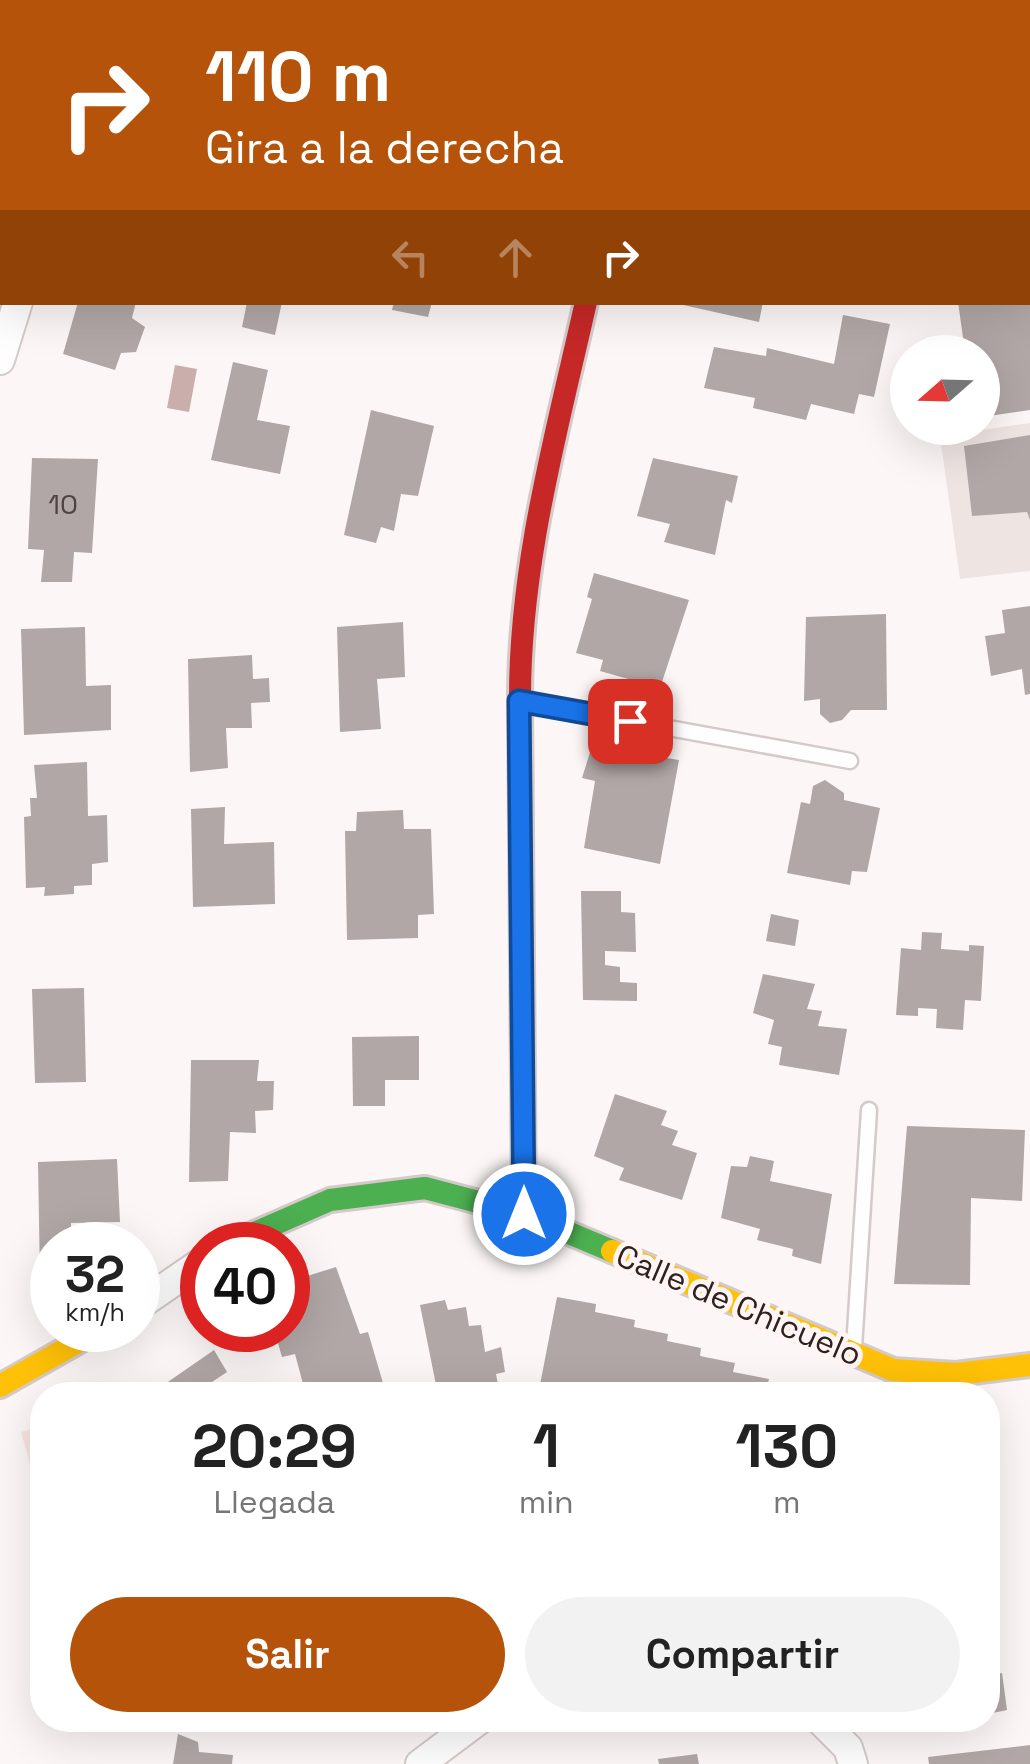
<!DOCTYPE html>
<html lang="es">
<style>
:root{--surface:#fff;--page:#f2f2f2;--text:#222;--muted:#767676;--accent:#b45309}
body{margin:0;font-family:"Space Grotesk",sans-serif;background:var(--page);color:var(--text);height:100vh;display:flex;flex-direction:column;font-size:38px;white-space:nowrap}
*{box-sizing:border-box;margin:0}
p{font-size:32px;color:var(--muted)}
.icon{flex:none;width:55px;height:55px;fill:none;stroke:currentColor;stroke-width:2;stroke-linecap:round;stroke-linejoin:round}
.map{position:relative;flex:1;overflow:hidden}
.details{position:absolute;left:30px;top:1382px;width:970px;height:350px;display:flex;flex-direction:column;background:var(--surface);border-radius:40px;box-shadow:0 10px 40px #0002}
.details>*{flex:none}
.banner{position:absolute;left:0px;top:0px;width:1030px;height:305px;box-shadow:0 10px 40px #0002;background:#b45309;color:#fff;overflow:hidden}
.needle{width:65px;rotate:250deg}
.fabs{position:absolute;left:890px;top:335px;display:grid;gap:20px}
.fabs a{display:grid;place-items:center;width:110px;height:110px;border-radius:50%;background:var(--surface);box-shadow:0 10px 40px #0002;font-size:50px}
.speed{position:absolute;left:30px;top:1222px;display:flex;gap:20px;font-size:50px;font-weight:700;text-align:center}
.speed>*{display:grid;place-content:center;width:130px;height:130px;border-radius:50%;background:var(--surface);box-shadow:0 10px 40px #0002;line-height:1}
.speed small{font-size:25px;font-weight:400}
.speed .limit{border:15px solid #d22;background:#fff;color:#111}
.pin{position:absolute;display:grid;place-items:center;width:85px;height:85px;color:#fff;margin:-42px;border-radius:20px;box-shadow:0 5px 15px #0006}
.me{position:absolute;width:110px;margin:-55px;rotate:0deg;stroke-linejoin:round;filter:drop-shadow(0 0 8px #0008)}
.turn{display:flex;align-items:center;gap:35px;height:210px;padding:0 40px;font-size:45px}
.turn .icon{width:130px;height:130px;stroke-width:2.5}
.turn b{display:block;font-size:70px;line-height:85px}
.lanes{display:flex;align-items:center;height:95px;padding:0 40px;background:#0003;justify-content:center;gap:50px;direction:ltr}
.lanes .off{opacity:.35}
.eta{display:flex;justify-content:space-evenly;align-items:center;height:170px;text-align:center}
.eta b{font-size:60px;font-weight:700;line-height:70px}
.cta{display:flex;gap:20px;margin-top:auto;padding:20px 40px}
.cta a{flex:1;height:115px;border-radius:60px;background:var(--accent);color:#fff;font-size:40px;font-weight:700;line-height:115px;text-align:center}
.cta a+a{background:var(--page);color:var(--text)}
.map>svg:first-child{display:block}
.built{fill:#eee5e3}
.green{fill:#f8e3e0}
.water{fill:#c9aeab}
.building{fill:#b0a7a6}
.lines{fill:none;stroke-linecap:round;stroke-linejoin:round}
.lane-casing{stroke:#d4cac9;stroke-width:19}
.street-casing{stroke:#d4cac9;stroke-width:32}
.fast-casing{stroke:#d4cac9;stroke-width:28}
.slow-casing{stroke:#d4cac9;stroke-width:28}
.jam-casing{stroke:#d4cac9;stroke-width:28}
.lane{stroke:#fffefe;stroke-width:14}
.street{stroke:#fffefe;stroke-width:28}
.fast{stroke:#4caf50;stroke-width:22}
.slow{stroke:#ffc107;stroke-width:22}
.jam{stroke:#c62828;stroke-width:22}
.route-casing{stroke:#114b97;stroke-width:25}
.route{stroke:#1a73e8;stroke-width:18}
.labels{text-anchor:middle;stroke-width:10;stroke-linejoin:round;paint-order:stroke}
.number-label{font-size:28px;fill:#504241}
.street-label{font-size:32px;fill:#30201f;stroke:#fef5f4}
</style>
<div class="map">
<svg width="1030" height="1764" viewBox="0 0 1030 1764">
<rect width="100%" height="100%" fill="#fcf7f6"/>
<path class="built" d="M1030 423V571L960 579 940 436Z"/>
<path class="green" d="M42 1426V1506L21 1432Z"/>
<path class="water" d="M175 365 197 369 189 412 167 408Z"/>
<path class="building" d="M78 302H136L132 318 145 327 136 352 121 353 115 370 63 354Z
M247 302H282L275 335 242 327Z
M394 302H432L428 317 392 310Z
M670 302H763L759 322Z
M958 302H1030V410L982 417V352H965Z
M843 315 890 324 874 397 859 394 854 414 811 404 806 420 753 408 755 398 704 388 714 347 766 356 767 348 834 364Z
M233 362 268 370 257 420 290 426 280 474 211 460Z
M371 410 434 426 418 496 401 494 394 531 381 527 376 543 344 535Z
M1030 435V520L1027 512 972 516 964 446Z
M32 458 98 459 92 553 74 552 72 582H41L44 550 28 549Z
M653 458 738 476 732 503 726 500 715 555 664 542 670 524 637 516Z
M594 573 689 600 660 688 600 671 603 660 576 653 592 599 587 597Z
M1030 606V694L1025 695 1022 669 991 676 985 636 1005 633 1002 610Z
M886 614 887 710H851L842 720 830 723 820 714V699L804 701 806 617Z
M403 622 405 677 377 679 381 729 340 732 337 627Z
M85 627 86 686 111 685V730L24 735 21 629Z
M252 655 253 679 269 678 270 702 251 703 252 728H226L228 768 190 772 188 659Z
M592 746 679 760 660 864 584 848 595 781 582 778Z
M87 762 88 816 107 815 108 862 92 864V885L74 886V894L44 896 45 887 26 888 24 817 31 816 30 798H37L34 765Z
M825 780 844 793V800L880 808 867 872 852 871 850 885 787 873 801 802 810 804 813 786Z
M225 807 224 844 274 842 275 904 193 907 191 809Z
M403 810 404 829H431L434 914 418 915V938L347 940 345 831H356L357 812Z
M581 891H621V912L635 913 636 952 605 951V965L620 967V982L637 983V1001L583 1000Z
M771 914 799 920 795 946 766 941Z
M922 932 942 933 941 949 969 951V945L984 946 981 1001 965 1000 963 1030 936 1028 937 1009 918 1008V1016L896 1015 901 948 921 950Z
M763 974 815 984 807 1009 822 1011 818 1026 847 1029 839 1075 779 1065 782 1047 768 1044 774 1020 753 1013Z
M84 988 86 1082 35 1083 32 989Z
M419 1036V1080H385V1106H353L352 1037Z
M191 1060H259L257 1081H274L273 1110 255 1111 256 1133 230 1132 228 1181 189 1182Z
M615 1094 667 1111 661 1125 678 1131 672 1145 697 1153 682 1200 619 1180 624 1168 594 1156Z
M907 1126 1025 1130 1022 1201 971 1198 970 1285 894 1284Z
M750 1156 774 1161 770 1181 832 1194 821 1264 792 1256 793 1249 757 1240 760 1229 721 1218 731 1166 747 1167Z
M117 1159 120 1222 71 1223V1245H52V1277L40 1278 38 1162Z
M336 1267 360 1334 368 1332 383 1383 347 1395H306L295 1354 282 1357 274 1330H288V1282Z
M557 1297 596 1304 595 1312 635 1320 634 1327 668 1334 667 1341 701 1348 700 1356 735 1363 733 1372 769 1379 767 1387 798 1395H538Z
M445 1300 448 1310 466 1307 469 1326 481 1325 485 1352 501 1347 505 1372 496 1374 500 1395H438L420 1305Z
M214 1350 227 1372 206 1386 212 1395H149Z
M1002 1673 1007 1710 988 1714V1675Z
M178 1734 198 1742 199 1752 233 1755 232 1764H173Z
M1030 1745V1764H929L928 1757Z
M697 1754 699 1764H659L658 1759Z"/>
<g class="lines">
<defs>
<path id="lane" d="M526 702 850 761
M854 1348 869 1110"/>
<path id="street" d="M62 0V2
M649 2V0
M0 360 18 302
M138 1306 202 1262
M820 1720 848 1748 853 1764
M420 1764 479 1720"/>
<path id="fast" d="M520 703 524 1214
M227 1245 330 1200 425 1188 524 1214 612 1251"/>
<path id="slow" d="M612 1251 893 1370 956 1374 1030 1365
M0 1386 99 1330"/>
<path id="jam" d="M520 703C519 566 556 435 586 302"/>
</defs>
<use href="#lane" class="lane-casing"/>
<use href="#street" class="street-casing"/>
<use href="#fast" class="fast-casing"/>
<use href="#slow" class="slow-casing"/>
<use href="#jam" class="jam-casing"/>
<use href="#lane" class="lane"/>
<use href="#street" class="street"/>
<use href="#fast" class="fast"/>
<use href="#slow" class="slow"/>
<use href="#jam" class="jam"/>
</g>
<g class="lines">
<defs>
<path id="route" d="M524 1214 519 701 630 721"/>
</defs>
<use href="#route" class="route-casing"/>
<use href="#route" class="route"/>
</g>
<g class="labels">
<g class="number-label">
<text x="63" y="514">10</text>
</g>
<g class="street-label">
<text transform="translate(739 1305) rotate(23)" y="11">Calle de Chicuelo</text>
</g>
</g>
</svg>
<div class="fabs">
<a><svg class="needle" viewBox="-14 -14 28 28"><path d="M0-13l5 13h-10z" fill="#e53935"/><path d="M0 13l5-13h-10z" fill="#767676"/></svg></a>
</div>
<div class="speed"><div>32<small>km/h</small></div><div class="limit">40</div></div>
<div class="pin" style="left:630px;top:721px;background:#d93025"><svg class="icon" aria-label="arrive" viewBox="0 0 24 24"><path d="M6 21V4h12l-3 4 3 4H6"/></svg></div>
<svg class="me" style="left:524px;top:1214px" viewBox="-20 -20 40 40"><circle r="17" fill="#1a73e8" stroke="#fff" stroke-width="3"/><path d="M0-11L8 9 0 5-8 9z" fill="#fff"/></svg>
<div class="banner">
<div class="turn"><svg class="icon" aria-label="right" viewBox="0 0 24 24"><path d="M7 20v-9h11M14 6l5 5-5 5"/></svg><div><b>110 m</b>Gira a la derecha</div></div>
<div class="lanes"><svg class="icon off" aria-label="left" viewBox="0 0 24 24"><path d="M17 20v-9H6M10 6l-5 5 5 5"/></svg><svg class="icon off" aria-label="ahead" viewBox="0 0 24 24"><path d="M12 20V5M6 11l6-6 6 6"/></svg><svg class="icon" aria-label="right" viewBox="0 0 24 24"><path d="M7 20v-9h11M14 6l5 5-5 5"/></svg></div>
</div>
<section class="details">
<div class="eta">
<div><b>20:29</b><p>Llegada</p></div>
<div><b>1</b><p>min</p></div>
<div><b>130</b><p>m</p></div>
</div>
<div class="cta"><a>Salir</a><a>Compartir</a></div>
</section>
</div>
